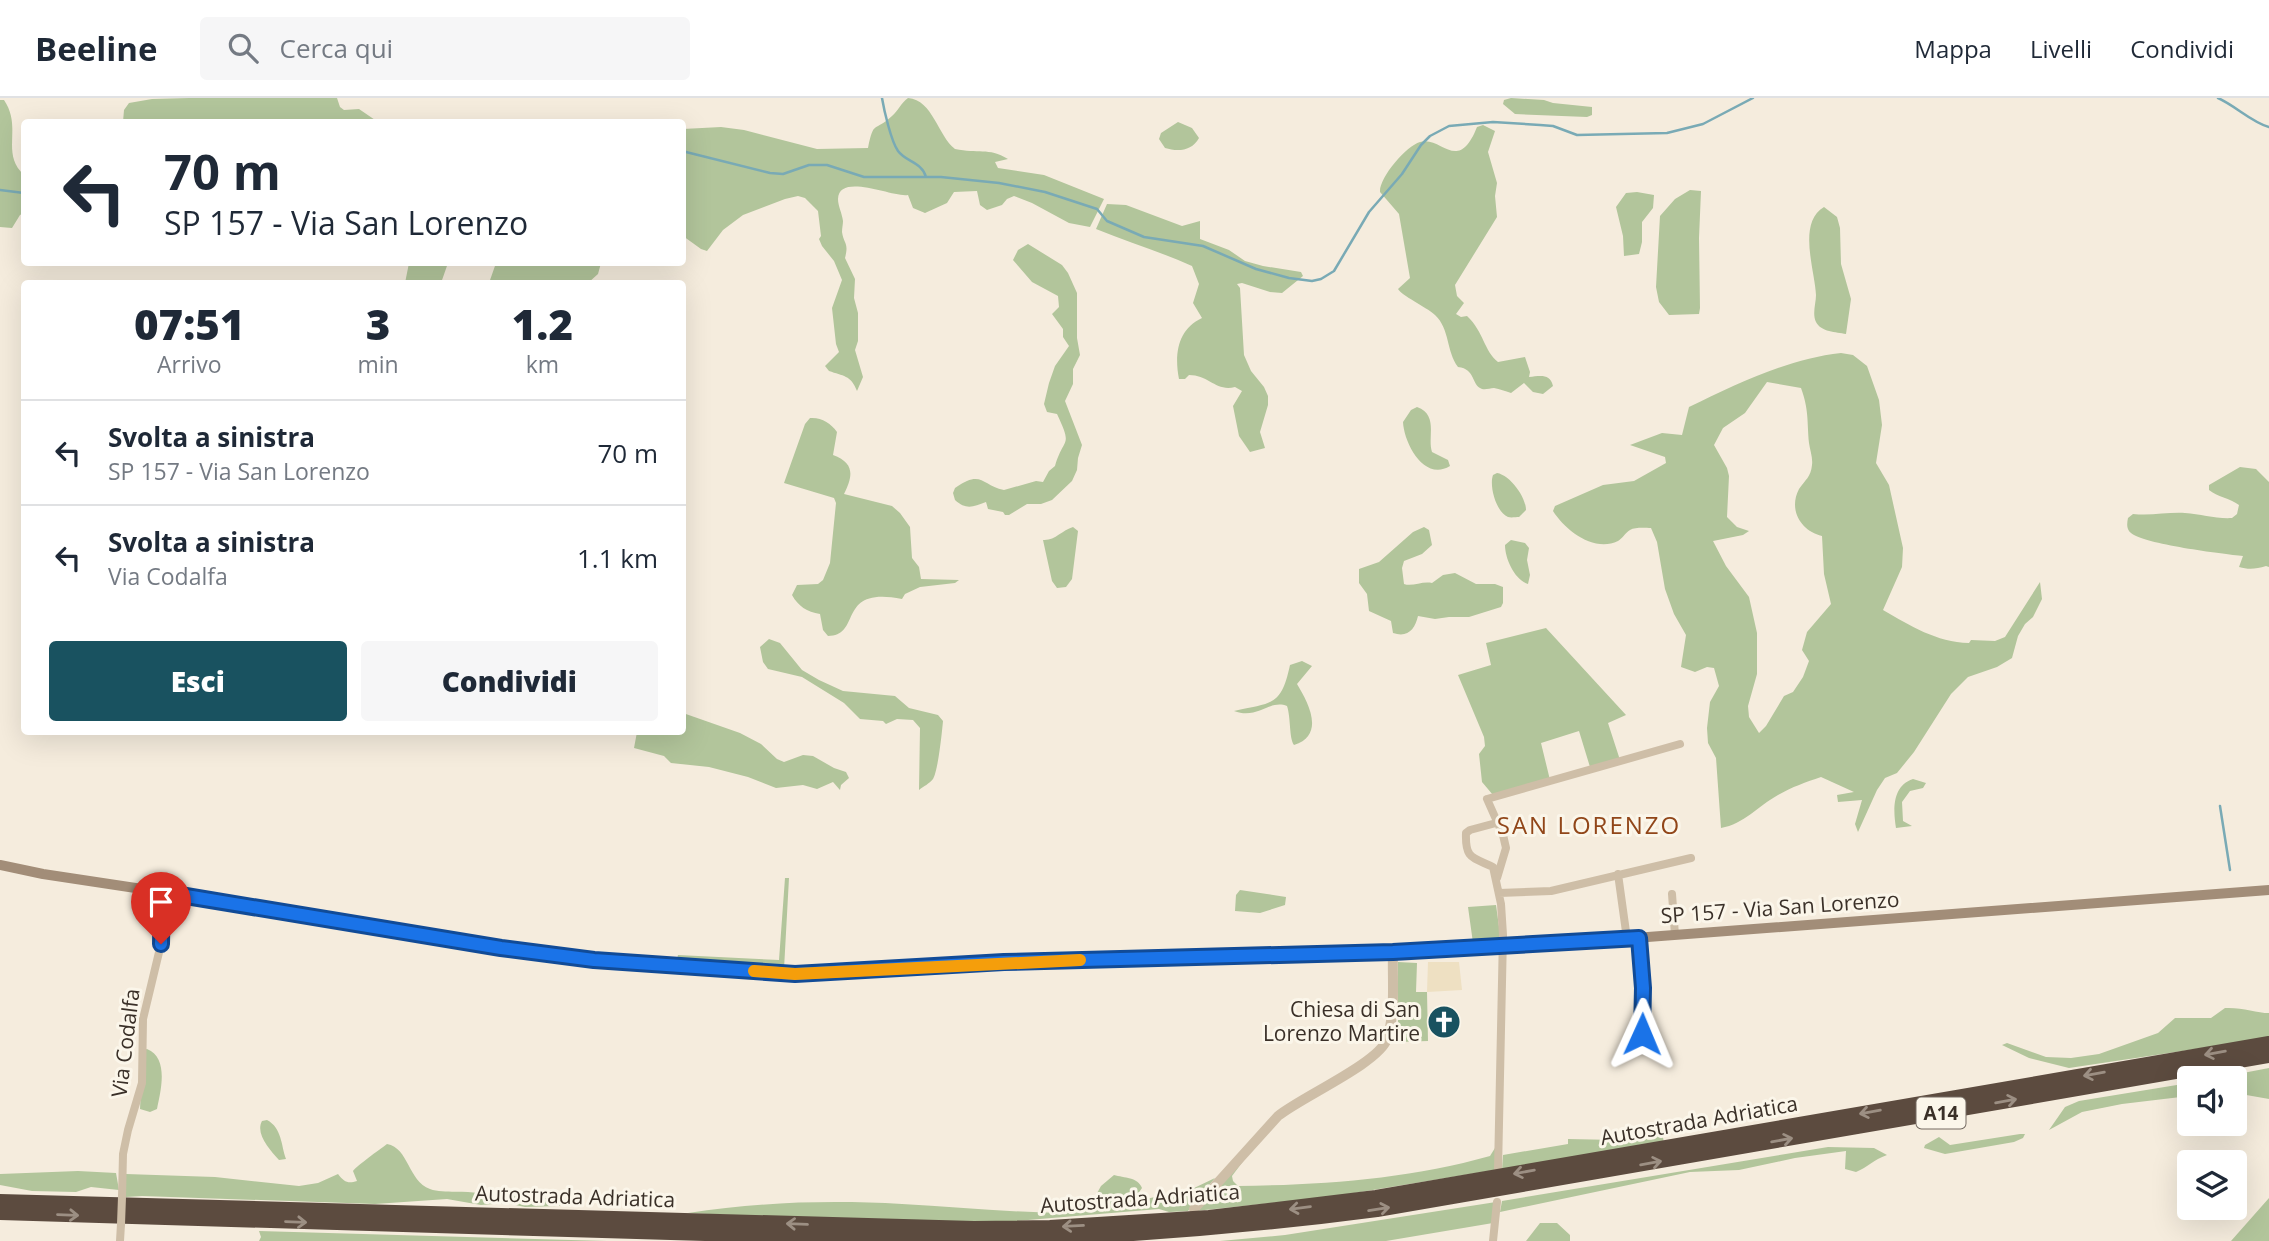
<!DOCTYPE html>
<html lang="it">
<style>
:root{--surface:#fff;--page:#f6f6f7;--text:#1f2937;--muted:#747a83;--line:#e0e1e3;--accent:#195260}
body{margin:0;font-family:"Open Sans",sans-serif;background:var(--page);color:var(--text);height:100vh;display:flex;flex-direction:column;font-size:26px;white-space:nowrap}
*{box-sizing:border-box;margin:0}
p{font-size:23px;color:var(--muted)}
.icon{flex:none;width:38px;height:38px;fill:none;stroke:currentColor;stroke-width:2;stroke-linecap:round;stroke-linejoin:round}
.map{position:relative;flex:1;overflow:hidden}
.drawer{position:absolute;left:21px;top:182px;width:665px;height:455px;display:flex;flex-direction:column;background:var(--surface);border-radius:7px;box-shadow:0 7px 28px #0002}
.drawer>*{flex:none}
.hud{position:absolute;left:21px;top:21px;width:665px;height:147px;border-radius:7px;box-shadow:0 7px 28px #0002;background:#fff;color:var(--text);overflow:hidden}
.tools{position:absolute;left:2177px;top:968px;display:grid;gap:14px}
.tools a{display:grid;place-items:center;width:70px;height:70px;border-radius:7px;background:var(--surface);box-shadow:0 7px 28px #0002;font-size:35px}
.pin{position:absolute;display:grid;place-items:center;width:60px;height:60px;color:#fff;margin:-72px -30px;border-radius:50% 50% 50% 0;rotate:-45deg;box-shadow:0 0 7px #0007}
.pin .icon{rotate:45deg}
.me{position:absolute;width:77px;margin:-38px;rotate:1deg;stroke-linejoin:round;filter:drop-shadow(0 0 5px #0008)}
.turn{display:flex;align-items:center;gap:24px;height:147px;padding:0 28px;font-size:32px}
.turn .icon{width:91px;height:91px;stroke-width:2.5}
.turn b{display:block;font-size:49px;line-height:60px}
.eta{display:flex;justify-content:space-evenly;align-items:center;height:119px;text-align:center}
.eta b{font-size:42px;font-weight:800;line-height:49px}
.cta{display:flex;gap:14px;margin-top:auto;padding:14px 28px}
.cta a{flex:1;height:80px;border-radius:7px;background:var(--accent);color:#fff;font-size:28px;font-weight:800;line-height:80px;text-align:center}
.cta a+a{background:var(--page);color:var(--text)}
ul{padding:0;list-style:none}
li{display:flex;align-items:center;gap:21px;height:105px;padding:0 28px;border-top:2px solid var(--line)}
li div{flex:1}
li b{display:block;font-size:26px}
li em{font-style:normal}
header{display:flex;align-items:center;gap:42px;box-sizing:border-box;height:98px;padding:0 35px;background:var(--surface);border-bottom:2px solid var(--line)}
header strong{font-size:33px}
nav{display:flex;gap:38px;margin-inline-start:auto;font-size:24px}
.search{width:490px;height:63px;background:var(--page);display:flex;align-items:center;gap:18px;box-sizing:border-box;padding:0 24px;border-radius:7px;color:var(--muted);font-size:26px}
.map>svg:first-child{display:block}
.green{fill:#b2c59b;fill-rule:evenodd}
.plaza{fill:#eee0c2}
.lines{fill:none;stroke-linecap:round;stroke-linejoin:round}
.stream{stroke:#79aab5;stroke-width:2.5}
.minor{stroke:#cebea7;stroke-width:8}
.tertiary{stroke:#cebea7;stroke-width:10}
.secondary{stroke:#a28d78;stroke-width:10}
.motorway{stroke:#5c4b3f;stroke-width:14}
.minor-bridge{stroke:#cebea7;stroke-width:8}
.oneway{stroke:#9c8f83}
.route-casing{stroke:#114b97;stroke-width:18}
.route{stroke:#1a73e8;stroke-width:12}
.slow{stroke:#f59e0b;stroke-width:12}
.labels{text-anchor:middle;stroke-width:6;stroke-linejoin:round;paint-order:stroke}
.shield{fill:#fbf6ea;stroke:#746b62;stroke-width:2}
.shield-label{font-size:19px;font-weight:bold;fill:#3a3028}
.street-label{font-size:21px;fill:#3a3028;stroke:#fbf6ea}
.poi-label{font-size:21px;fill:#3a3028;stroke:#fbf6ea;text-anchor:end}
.quarter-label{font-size:24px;letter-spacing:2px;fill:#914619;stroke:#fbf6ea}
</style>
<header>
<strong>Beeline</strong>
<div class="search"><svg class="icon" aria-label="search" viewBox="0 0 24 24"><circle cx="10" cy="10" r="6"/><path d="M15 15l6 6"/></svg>Cerca qui</div>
<nav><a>Mappa</a><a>Livelli</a><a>Condividi</a></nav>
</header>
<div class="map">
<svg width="2269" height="1143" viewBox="0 0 2269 1143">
<rect width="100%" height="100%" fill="#f5ecdd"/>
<path class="green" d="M189 0H337L340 9 344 12 359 11 378 24H123L124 12 129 5 152 1Z
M908 0C933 2 938 38 955 51 978 56 988 49 1008 61L995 64 998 70 1044 77 1104 101 1090 129 1069 125 1032 105 1014 98 1007 101 1002 107 987 112 980 107 977 93 954 94 947 105 925 115 913 110 908 97C894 100 839 74 838 101 838 108 842 115 843 123 843 126 842 130 842 134 844 147 849 144 845 160L855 181 854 200 858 215V243L855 252 863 279 857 293C851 277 843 278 829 273L825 268 839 254 836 246 832 210 842 182 834 163 822 148 819 141 821 138 818 113 805 100 798 98 785 101 743 117 723 132 707 153 701 151 683 138V31L721 29 744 32 817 51 868 50C874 21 874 35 892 18 898 13 901 5 908 0Z
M1511 0 1544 2 1553 5 1592 9V17L1587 19 1515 16 1503 6 1504 2Z
M0 2H4C23 30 0 55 24 77V115L20 117 12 130 0 129Z
M1178 24 1192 30 1199 40C1192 53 1178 54 1165 50L1159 41 1161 35Z
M1483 27 1495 33 1488 54 1497 85 1495 98 1497 119 1455 187 1457 198 1464 205 1456 216 1461 219 1467 218C1484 234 1484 253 1498 264L1525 259 1530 274 1529 279C1540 278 1550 275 1553 288L1543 296 1533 294 1524 285 1511 295C1505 293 1500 291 1494 290 1490 290 1486 292 1482 291 1471 287 1476 271 1458 269 1446 253 1450 231 1435 217 1425 208 1402 198 1398 191L1410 180 1399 116 1380 94C1379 80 1406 48 1420 44 1441 37 1458 77 1477 29Z
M1690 92 1701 93 1699 140 1700 210 1699 216 1669 217 1659 204 1656 189 1660 118 1675 101Z
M1637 94 1654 97 1653 110 1642 124V144L1639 156 1624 158 1623 138 1616 109 1626 95Z
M1107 106 1126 107 1182 128 1200 123V141L1229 152 1245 163 1263 168 1301 174 1303 178 1282 195 1270 194 1242 185 1237 186 1240 190 1244 257 1251 273 1264 289 1268 298V307L1260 334 1265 350 1250 354 1239 338 1233 308 1242 293 1235 289C1216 294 1209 277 1189 277L1185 281H1179C1174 256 1178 231 1202 220L1193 205 1199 186 1192 168C1161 154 1128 144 1096 131Z
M1824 109 1837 119 1840 130 1841 166 1851 201 1846 236C1836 234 1821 234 1816 224 1812 216 1816 205 1816 197 1815 172 1797 125 1824 109Z
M1028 146 1062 167 1068 175 1077 195V240L1080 257 1073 271V286L1065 303 1082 347 1078 360 1077 372 1072 383 1052 402 1041 406H1027L1009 417H1005L1003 414 988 411 986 404C973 409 966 412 955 402L953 395 955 390C982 371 981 387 1004 392L1036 383 1043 384 1049 373 1055 368C1064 338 1073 350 1057 316L1047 314 1044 306 1049 285 1055 268 1069 248 1063 239V231L1052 216 1059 209 1058 198 1032 184 1013 162 1018 152Z
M409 165 410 164 448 165 441 185H405Z
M496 165V164L601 165 598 176 588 185H489Z
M1841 255 1853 257 1867 268 1879 302 1882 327 1876 365 1889 387 1903 450 1902 469 1883 512C1911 528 1936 544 1969 545L1971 542 1995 543 2005 539 2040 484 2042 501 2033 519 2025 526 2018 538 2012 560 1997 569 1968 579 1951 596 1914 654 1897 675 1885 680 1877 692 1858 734 1855 726 1862 702 1838 704 1837 697 1854 694 1821 679C1806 684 1792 689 1778 697 1758 708 1744 726 1721 730L1716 660 1708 645 1707 630 1710 604 1719 588 1714 570 1707 569 1695 574 1681 569 1686 537 1674 516 1665 491 1657 444 1651 430C1645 430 1635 429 1630 432 1625 435 1622 441 1618 443 1594 455 1565 432 1553 413L1555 408 1603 387 1634 383 1666 365 1665 359 1630 347 1662 335 1682 337 1689 309C1737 286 1787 261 1841 255ZM1767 284 1801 290C1809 312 1807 323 1809 345 1810 352 1813 360 1812 367 1811 379 1805 382 1799 391 1788 412 1801 433 1822 438L1824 476 1831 506 1807 534 1802 552 1809 563 1803 579 1793 594 1784 598 1766 628 1759 635 1749 619 1748 608 1757 576V535L1749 499 1726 468 1713 443 1743 437 1749 433 1737 429 1727 419 1729 378 1727 370 1714 347 1723 330 1745 315Z
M1417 309C1439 317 1427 339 1432 354L1448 362 1450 368C1424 384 1404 345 1403 324L1411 312Z
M810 320C821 319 831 325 837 334L833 357C855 365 853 378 844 396L892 408 900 415 910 429 912 460 919 469 921 481 959 482 955 485 920 489 905 496 902 501C835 488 863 538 828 538L823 532 820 516C807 514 798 508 792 497L797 487 818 486 823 482 830 465 836 405 834 400 784 385 805 326Z
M2240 369 2256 371 2269 384V469L2266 468C2256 471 2249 472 2239 469L2243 458C2223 456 2143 446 2131 435 2126 431 2127 425 2128 420L2133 416C2151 418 2168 414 2185 415 2201 416 2216 421 2232 420L2237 416 2239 407C2230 400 2217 399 2209 392V387Z
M1497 375C1510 377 1526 399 1526 412L1519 419C1516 419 1511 420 1508 419 1496 414 1489 388 1493 377Z
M1073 429 1078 433 1072 481 1066 489 1057 490 1052 483 1043 442C1055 443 1062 432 1073 429Z
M1424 429 1429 432 1432 447 1422 456 1404 463 1402 470 1404 486C1412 489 1422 483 1432 485L1443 477 1455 475 1476 486H1495L1503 489V505L1501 509 1469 519H1449L1435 521 1418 518C1415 531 1408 540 1393 535L1391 523 1369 513 1367 496 1359 485V471L1379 464 1413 434Z
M1511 442 1525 445 1529 450 1527 462 1530 477 1528 486C1515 482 1505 461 1505 447Z
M1546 530 1626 617 1608 625 1620 662 1590 669 1579 633 1541 645 1550 682 1493 697 1482 684 1479 656 1485 648 1484 639 1458 577 1491 567 1486 545Z
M769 541 780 545 802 572 819 582 843 593 895 598 909 610 938 617 943 623C942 634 938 673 933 681 929 686 924 688 919 692L920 630 913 622 897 621 886 626 883 623 860 621 844 605 802 579 768 571 763 564 760 549Z
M1302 563 1312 568 1297 586C1308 604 1326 637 1294 647 1289 640 1291 620 1287 608 1269 601 1258 622 1234 613 1272 604 1281 609 1290 567Z
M683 615 740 635 761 646 777 661 784 664 803 657 813 658 834 670 846 674 849 680 841 687 840 692 833 684 817 691 803 687 776 690 748 679 709 669 671 665 664 658 634 650 637 634H682Z
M1913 681 1926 685 1923 690 1910 693 1902 704 1903 723 1912 728 1896 730C1893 712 1892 688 1913 681Z
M785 780H789L784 871 676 865 678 857 779 862Z
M1240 792 1286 799 1285 807 1260 815 1235 813 1236 797Z
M1496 807 1501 843 1473 845 1468 809Z
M1398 864 1417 865 1416 894H1427L1428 943 1398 944Z
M2225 910C2241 909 2257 915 2269 915V940L2069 970 2029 960 2002 947 2007 945 2046 959 2071 960 2099 956 2158 935 2175 920H2211Z
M147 951C169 960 161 992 157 1011L150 1014 140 1011 143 952Z
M2269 970V1001L2235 995V980H2217Z
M2189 985V998L2122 1006 2082 1014 2049 1032 2065 1009 2079 1003Z
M267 1022C282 1030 281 1047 286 1061L279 1062C270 1052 255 1036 262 1023Z
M1633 1033 1639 1037 1662 1034 1664 1045 1502 1072 1503 1057 1568 1046V1041L1616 1042Z
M2020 1036H2025L2023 1040 2014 1044 1945 1056 1924 1050 1925 1047 1939 1039 1950 1047Z
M387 1046C409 1050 408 1083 430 1091 441 1095 456 1093 468 1094 500 1097 532 1100 565 1101L563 1106 559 1108 525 1109 505 1105 481 1107 447 1101 375 1106 142 1098 126 1099V1076L215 1079 299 1088 318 1085 338 1076C344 1084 348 1086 357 1083L353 1073C358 1067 379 1052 387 1046Z
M1828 1049 1874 1050 1887 1057C1873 1062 1868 1069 1856 1074L1845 1071 1846 1053 1795 1060 1739 1072 1690 1074 1500 1114 1502 1103Z
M1495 1050V1072L1330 1099 1195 1113 1244 1062 1232 1078 1233 1083 1238 1088C1323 1087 1409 1081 1490 1058Z
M78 1073 116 1075 119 1092 91 1089 76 1094 32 1093 0 1087V1076Z
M1114 1077C1124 1080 1138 1079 1142 1090L1132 1104 1192 1091 1215 1080 1188 1113 1169 1114 1159 1111 1016 1123H863L688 1115C758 1104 830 1102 902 1106 955 1109 1008 1114 1062 1115L1071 1106H1091L1101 1088Z
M2269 1100V1143H2231Z
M1496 1104 1493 1125 1386 1143H1220L1285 1137Z
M1540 1125H1557L1570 1137V1143H1526Z
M259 1133 607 1143H259L261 1139Z"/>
<path class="plaza" d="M1428 864H1459L1462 892 1427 894Z"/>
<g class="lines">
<path class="stream" d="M882 0C884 12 891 43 898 53 906 64 922 64 926 79
M2218 0C2236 8 2251 24 2269 29
M682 53 770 75 783 76 809 67H827L864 79H941L999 85 1045 94 1097 111 1107 123 1144 139 1203 148 1256 171 1289 180 1312 183 1321 181 1334 173 1369 114 1402 76 1421 47 1430 38 1449 28 1493 24 1540 27 1553 28 1577 37 1667 35 1703 26 1753 0
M0 92 24 95
M2220 708 2230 772"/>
<path class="minor" d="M1496 725 1470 732 1466 735C1465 761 1472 759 1493 769L1501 806 1503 837 1498 1072
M1618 776 1627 841
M1497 780 1506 750 1503 737 1487 701 1680 646
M1499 795 1551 793 1691 760
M1672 796 1675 837
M1639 840 1643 890 1642 936
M122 1099 123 1056 128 1032 142 985 143 921 161 846 162 794
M120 1143 121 1126
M1493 1143 1497 1104"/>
<path class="tertiary" d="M1194 1111 1278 1018C1301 999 1379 965 1387 941 1396 914 1392 882 1393 854"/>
<path class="secondary" d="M0 767 43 776 162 794 501 850 594 862 795 876 1004 864 1393 854 1542 847 2269 792"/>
<path class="motorway" d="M0 1103 974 1130 1050 1129 1209 1119 1376 1099 2269 945
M0 1115 940 1143C1087 1142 1232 1131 1377 1112L2269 958"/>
<path class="minor-bridge" d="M121 1126 122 1099"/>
</g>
<defs><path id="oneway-shaft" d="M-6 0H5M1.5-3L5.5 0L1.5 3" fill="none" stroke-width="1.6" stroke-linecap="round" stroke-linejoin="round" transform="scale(1.75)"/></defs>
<g class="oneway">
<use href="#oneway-shaft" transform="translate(2215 955) rotate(170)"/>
<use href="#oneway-shaft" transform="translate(2094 976) rotate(170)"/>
<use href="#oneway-shaft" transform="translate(2006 1003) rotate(-10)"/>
<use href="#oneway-shaft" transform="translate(1870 1014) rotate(170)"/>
<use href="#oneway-shaft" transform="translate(1782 1042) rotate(-10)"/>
<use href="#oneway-shaft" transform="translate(1651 1065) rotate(-10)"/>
<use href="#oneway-shaft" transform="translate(1524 1074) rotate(170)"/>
<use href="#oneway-shaft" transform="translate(1300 1110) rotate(173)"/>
<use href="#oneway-shaft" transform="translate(1379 1111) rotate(-9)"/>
<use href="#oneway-shaft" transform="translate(68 1117) rotate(2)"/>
<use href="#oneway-shaft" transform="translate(296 1124) rotate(2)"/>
<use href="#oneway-shaft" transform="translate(797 1126) rotate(-178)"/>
<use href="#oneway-shaft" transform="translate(1073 1128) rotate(177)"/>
</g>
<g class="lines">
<defs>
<path id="route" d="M161 846 162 794 501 850 594 862 795 876 1004 864 1393 854 1639 840 1643 890 1642 936"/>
</defs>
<use href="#route" class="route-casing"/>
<use href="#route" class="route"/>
<path class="slow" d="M754 873 795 876 1080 862"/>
</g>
<defs>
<symbol id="church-disc" viewBox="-11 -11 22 22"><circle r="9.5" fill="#195260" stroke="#fbf6ea"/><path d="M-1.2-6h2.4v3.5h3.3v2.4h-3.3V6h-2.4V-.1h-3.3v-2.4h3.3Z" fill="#fff"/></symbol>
</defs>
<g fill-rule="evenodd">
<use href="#church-disc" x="1425" y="905" width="38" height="38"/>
</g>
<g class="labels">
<rect class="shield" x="1916.5" y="999.5" width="49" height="31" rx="5"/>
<g class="shield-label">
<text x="1941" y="1022">A14</text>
</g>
<g class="street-label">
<text transform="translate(1780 810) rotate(-4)" y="7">SP 157 - Via San Lorenzo</text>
<text transform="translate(126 945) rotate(-83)" y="7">Via Codalfa</text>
<text transform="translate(1699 1023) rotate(-10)" y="7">Autostrada Adriatica</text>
<text transform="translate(575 1099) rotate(2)" y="7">Autostrada Adriatica</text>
<text transform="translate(1140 1101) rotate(-4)" y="7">Autostrada Adriatica</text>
</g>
<g class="poi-label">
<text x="1420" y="919">Chiesa di San<tspan x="1420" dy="24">Lorenzo Martire</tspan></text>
</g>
<g class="quarter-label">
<text x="1589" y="736">SAN LORENZO</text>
</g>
</g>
</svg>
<div class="tools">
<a><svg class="icon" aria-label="sound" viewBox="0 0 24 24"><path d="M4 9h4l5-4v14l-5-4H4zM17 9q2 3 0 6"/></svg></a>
<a><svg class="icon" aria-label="layers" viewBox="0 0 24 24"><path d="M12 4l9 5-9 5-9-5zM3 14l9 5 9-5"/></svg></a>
</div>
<div class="pin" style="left:161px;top:846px;background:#d93025"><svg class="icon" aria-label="arrive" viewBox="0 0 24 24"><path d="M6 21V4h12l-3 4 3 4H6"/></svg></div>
<svg class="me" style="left:1642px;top:936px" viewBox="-20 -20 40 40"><path d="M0-17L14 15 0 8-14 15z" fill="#1a73e8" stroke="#fff" stroke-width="4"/></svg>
<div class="hud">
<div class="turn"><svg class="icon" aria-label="left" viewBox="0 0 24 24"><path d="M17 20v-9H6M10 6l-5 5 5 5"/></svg><div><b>70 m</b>SP 157 - Via San Lorenzo</div></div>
</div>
<section class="drawer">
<div class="eta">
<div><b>07:51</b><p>Arrivo</p></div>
<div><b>3</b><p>min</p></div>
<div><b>1.2</b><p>km</p></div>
</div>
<ul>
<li><svg class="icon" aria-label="left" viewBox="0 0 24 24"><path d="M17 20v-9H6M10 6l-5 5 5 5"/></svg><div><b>Svolta a sinistra</b><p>SP 157 - Via San Lorenzo</p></div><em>70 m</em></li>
<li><svg class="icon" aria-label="left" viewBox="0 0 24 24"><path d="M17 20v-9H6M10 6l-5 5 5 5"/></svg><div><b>Svolta a sinistra</b><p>Via Codalfa</p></div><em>1.1 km</em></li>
</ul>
<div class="cta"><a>Esci</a><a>Condividi</a></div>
</section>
</div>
